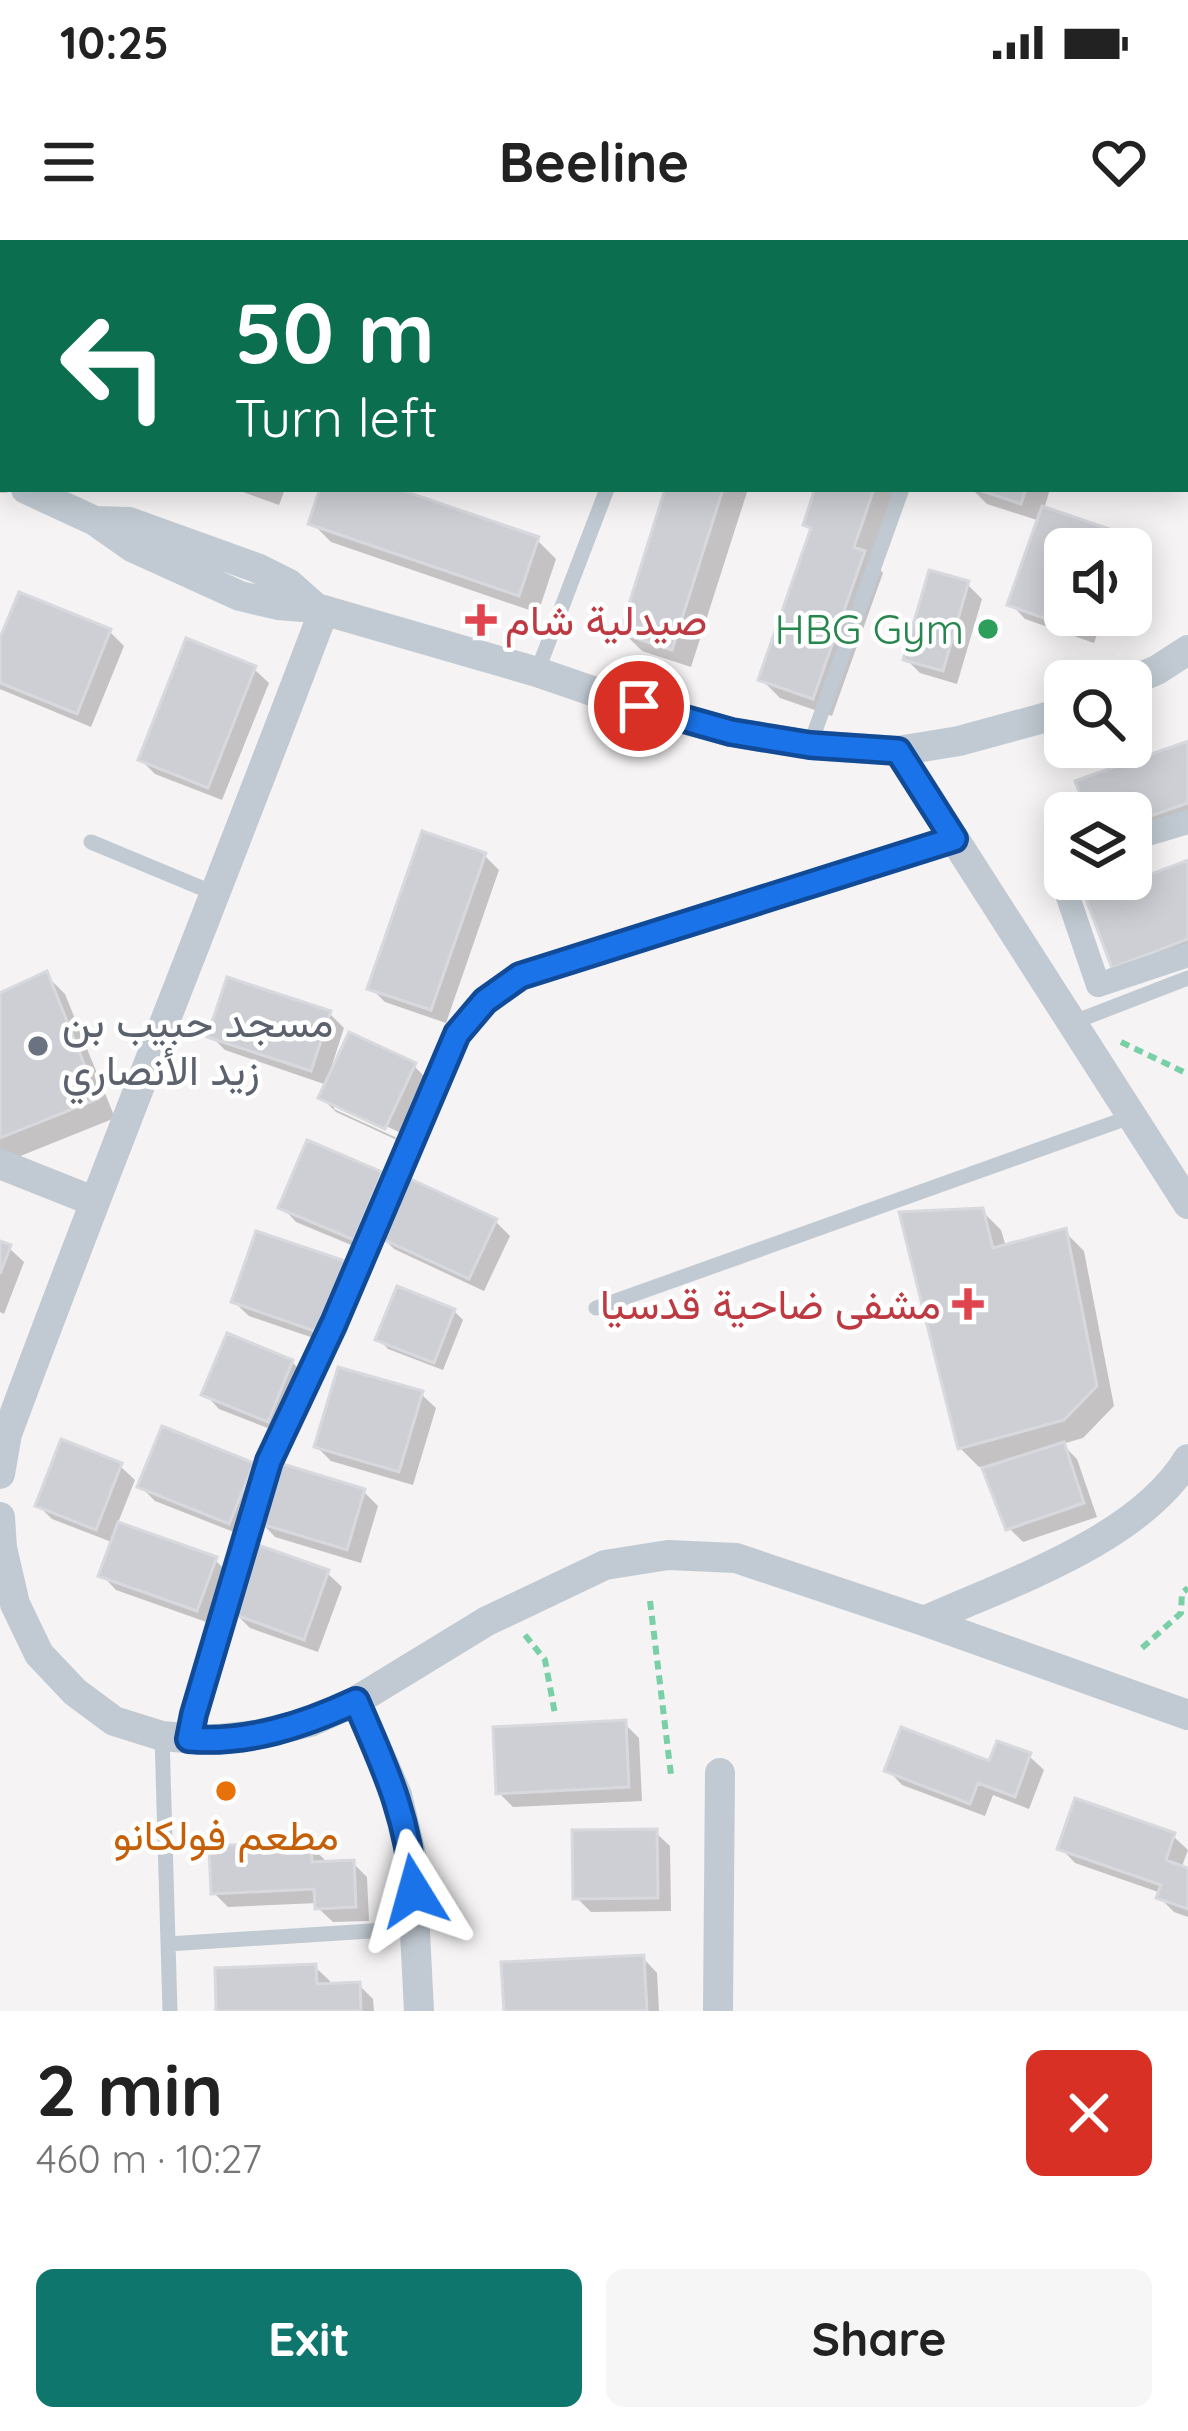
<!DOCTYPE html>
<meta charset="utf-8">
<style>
:root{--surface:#fff;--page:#f6f6f6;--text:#222;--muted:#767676;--accent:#0f766e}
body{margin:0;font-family:Quicksand,Vazirmatn,sans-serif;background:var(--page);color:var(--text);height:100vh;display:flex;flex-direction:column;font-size:45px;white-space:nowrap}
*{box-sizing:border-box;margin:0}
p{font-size:39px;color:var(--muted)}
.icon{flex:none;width:66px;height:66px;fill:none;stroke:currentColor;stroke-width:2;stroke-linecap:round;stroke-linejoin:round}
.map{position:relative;height:1771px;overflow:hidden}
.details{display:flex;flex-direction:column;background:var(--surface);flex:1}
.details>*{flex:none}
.guide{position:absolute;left:0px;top:0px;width:1188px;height:252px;box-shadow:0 6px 30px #0003;background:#0b6e4f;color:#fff;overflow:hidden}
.tools{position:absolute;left:1044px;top:288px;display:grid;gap:24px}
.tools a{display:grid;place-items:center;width:108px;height:108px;border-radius:18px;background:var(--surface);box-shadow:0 6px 30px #0003;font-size:60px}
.pin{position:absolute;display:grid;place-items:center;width:102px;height:102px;color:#fff;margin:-51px;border:6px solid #fff;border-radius:50%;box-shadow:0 3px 12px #0007}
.me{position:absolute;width:132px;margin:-66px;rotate:352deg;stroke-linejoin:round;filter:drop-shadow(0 0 9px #0008)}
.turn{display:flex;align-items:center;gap:42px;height:252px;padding:0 36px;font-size:54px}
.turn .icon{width:156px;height:156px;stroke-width:2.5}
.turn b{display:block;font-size:84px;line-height:102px}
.round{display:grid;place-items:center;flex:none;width:126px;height:126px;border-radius:18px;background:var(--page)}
.headline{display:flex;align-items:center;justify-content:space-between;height:204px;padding:0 36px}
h1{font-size:72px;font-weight:700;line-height:90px}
.button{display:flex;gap:24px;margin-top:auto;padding:24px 36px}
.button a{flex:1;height:138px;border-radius:18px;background:var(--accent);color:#fff;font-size:48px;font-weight:700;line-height:138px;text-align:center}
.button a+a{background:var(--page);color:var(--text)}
.status{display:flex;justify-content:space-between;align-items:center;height:84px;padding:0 60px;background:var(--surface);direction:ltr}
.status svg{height:33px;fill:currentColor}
header{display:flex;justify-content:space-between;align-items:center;height:156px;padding:0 36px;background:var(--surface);font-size:54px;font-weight:700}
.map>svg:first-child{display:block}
.shadow{fill:#0003;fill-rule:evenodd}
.building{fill:#cdcfd5;stroke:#d7d9de;stroke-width:3}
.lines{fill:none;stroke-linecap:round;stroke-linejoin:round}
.path{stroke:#7ad0a6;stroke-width:6;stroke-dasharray:9 6;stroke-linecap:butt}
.service{stroke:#c1cad2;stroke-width:15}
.pedestrian{stroke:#c1cad2;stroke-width:24}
.minor{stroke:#c1cad2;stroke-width:30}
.route-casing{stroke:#114b97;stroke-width:30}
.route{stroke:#1a73e8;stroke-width:21}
.health-dot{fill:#e0444e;stroke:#fff;stroke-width:4.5}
.leisure-dot{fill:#2e9e5b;stroke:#fff;stroke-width:4.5}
.worship-dot{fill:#6b7280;stroke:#fff;stroke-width:4.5}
.food-dot{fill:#e8710a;stroke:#fff;stroke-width:4.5}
.labels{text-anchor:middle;stroke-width:9;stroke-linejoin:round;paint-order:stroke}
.health-label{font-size:42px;fill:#be3a42;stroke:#fff;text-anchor:start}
.leisure-label{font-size:42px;fill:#27864d;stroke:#fff;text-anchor:end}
.worship-label{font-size:42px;fill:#5b616d;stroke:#fff;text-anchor:start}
.food-label{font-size:42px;fill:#c56008;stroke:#fff}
</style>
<div class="status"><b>10:25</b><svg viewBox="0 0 49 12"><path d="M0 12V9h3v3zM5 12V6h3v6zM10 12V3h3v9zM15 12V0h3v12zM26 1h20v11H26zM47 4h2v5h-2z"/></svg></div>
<header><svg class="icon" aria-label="menu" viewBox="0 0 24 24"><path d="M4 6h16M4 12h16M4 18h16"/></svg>Beeline<svg class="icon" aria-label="heart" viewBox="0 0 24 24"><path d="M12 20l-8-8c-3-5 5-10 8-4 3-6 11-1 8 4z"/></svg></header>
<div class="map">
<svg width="1188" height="1771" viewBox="0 0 1188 1771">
<rect width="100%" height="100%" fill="#f5f3f3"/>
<path class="shadow" d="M235 249H285L279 265Z
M324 249H389L537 300 556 319 538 373 331 302 312 283Z
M669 249H748L691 427 642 411 623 392Z
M818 249H900L873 323 883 333 832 476 780 458 761 439 813 291 806 284Z
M972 249H1050L1044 269 1113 294 1128 308 1065 309V375H1104L1094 403 1025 379 1011 364 1040 281 987 264Z
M967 344 982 359 957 444 920 433 906 419Z
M110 392 124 406 91 487 0 449V406Z
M254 429 269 443 222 560 155 534 141 520Z
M1188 504V582L1131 602V573H1090Z
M485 616 499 630 446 783 385 762 371 748Z
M1188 623V725L1115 726Z
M46 735 65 754 115 878 8 921 0 913V756Z
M330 774 344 788 331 828 414 826 428 840 399 901 336 872 321 857 327 845 225 810 211 796ZM334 862 399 892 397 898 334 869Z
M381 934 395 948 496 982 510 996 484 1051 394 1009 377 992 368 1012 296 982 282 967Z
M982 971 1001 990 1006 1007 1065 992 1084 1011 1114 1166 1083 1198 1062 1204 1077 1219 1097 1277 1023 1302 1009 1288 984 1226 979 1227 960 1208Z
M0 1005 9 1008 24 1022 4 1074 0 1072Z
M343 1023 357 1038 334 1105 249 1076 234 1062Z
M454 1071 463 1080 443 1130 388 1109 379 1099Z
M292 1122 306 1136 283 1194 219 1169 205 1154Z
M421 1154 436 1168 413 1245 331 1221 317 1207Z
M252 1225 267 1240 244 1296 155 1261 140 1246Z
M120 1226 135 1240 117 1285 215 1320 229 1334 212 1384 116 1350 102 1335 114 1303 52 1279 38 1265Z
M364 1252 378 1266 361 1323 275 1297 261 1282Z
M327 1333 342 1347 318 1412 250 1388 236 1374Z
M624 1483 639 1498 642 1561 513 1567 499 1553Z
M1029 1516 1044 1530 1029 1569 993 1555 985 1576 902 1545 888 1530 991 1525Z
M655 1592 670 1606 671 1671 591 1672 576 1657Z
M1173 1596 1188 1610 1181 1629 1188 1631V1677L1174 1672 1160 1658 1161 1653 1075 1623 1061 1608Z
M309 1605 324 1619V1624L353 1623 367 1637 369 1681 333 1682 318 1668V1663L228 1667 214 1653Z
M643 1718 657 1733 659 1771H507Z
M315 1727 330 1741V1746L359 1745 373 1759 374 1771H219Z"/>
<path class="building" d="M362 0H445L446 3H352Z
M511 0H641L661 3H511Z
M0 73 3 74V137L0 136Z
M320 249H398L539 297 519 356 308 284Z
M665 249H723L672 410 620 393Z
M815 249H874L854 307 865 311 813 459 758 440 811 288 803 285Z
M976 249H1026L1021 264Z
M1042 266 1115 291 1109 309H1065V375H1086L1080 391 1007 365Z
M929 330 969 341 943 431 903 420Z
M19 352 111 389 77 474 0 443V398Z
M186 398 256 426 208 548 138 520Z
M1188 501V563L1131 583V573H1087L1075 541Z
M422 591 486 613 431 770 367 749Z
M1188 620V699L1112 728 1086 659Z
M47 731 98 859 0 898V753Z
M227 737 331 771 311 831 207 797Z
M349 792 416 823 385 889 318 858Z
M307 900 382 932 354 1000 278 968Z
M404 936 497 979 469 1039 376 996Z
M983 968 993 1008 1066 988 1097 1146 1064 1180 958 1209 899 972Z
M256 991 345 1021 320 1093 231 1062Z
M0 1001 11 1005 0 1034Z
M397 1046 455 1069 434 1123 375 1100Z
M227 1093 293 1120 268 1182 201 1155Z
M338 1127 423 1151 399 1232 314 1207Z
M162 1186 254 1223 229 1284 137 1247Z
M61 1199 122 1223 96 1290 35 1266Z
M1064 1202 1084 1263 1006 1290 982 1228Z
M276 1222 365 1249 347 1310 258 1283Z
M118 1282 217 1317 197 1371 98 1336Z
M258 1305 329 1330 304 1400 233 1374Z
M626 1480 629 1547 496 1554 493 1487Z
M901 1487 989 1521 997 1501 1031 1513 1015 1557 978 1543 970 1564 884 1531Z
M1075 1558 1175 1593 1166 1620 1188 1628V1669L1156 1658 1161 1645 1057 1609Z
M657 1589 658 1658 573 1659 572 1590Z
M311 1602 312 1622 354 1620 356 1667 315 1669 314 1649 211 1654 209 1606Z
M644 1715 647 1771H504L501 1722Z
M316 1724 317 1744 360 1742 361 1771H216L215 1728Z"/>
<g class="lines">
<path class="path" d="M1121 802 1188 834
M650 1361 671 1535
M525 1395 545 1420 555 1474
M1142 1408 1181 1373 1182 1353 1188 1348"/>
<path class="service" d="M149 0 151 3
M997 3 999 0
M537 432 607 249
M810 505 902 249
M91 602 216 654
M1074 782 1188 738
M596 1068 1133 876
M162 1496 170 1771
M189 1499 194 1474 269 1221 334 1083 457 793C491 754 511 740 560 722L954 599
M168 1704 417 1688"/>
<path class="pedestrian" d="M1131 599 1188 582
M1065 619 1056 622 1098 745 1188 715"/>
<path class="minor" d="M1127 0 1138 3
M1185 16 1188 17
M0 237 3 238
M26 249 95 281 132 307 240 356 278 365 316 368 537 432 639 467 731 492 810 505 898 511 959 501 1047 477 1065 470
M95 281 129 282 257 328 289 344 316 368
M1131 441 1157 430 1188 410
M898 511 1188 964
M0 924 93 961
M0 1234 7 1194C109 918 220 646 324 370
M0 1277 2 1308 15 1364 39 1414 75 1452 114 1481 162 1496 209 1500 256 1495 310 1482 356 1461 487 1381 605 1325 668 1315 736 1318 924 1381 1188 1475
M924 1381C1008 1343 1138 1301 1188 1219
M356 1461 397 1555 411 1614 419 1771
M718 1771 720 1533"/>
</g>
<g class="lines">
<defs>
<path id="route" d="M414 1651C408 1576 385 1528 356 1461 304 1485 248 1504 189 1499L194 1474 269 1221 334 1083 457 794 485 761 520 736 954 599 898 511 810 505 731 492 639 466"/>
</defs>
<use href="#route" class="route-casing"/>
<use href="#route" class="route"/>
</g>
<g class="health-dot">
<path d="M475 362h12v12h12v12h-12v12h-12v-12h-12v-12h12z"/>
<path d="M962 1046h12v12h12v12h-12v12h-12v-12h-12v-12h12z"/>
</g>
<circle class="leisure-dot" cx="988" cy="389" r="12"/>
<circle class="worship-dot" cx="38" cy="806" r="12"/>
<circle class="food-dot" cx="226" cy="1551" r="12"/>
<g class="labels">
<g class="health-label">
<text x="505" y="395">صيدلية شام</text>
<text x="941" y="1079" text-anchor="end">مشفى ضاحية قدسيا</text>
</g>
<g class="leisure-label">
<text x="964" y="404">HBG Gym</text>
</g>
<g class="worship-label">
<text x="62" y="797">مسجد حبيب بن<tspan x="62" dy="48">زيد الأنصاري</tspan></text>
</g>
<g class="food-label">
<text x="226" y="1610">مطعم فولكانو</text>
</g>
</g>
</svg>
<div class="tools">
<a><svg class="icon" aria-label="sound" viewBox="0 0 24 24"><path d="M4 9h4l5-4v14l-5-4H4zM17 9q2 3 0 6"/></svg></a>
<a><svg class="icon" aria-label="search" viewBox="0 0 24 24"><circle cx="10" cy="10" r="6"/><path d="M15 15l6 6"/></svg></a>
<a><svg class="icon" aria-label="layers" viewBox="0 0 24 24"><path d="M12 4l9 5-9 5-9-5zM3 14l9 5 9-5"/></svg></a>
</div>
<div class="pin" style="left:639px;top:466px;background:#d93025"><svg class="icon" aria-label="arrive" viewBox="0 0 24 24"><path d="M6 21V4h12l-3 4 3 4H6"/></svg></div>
<svg class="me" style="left:414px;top:1651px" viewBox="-20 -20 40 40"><path d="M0-17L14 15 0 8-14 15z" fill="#1a73e8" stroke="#fff" stroke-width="4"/></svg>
<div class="guide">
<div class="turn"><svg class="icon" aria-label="left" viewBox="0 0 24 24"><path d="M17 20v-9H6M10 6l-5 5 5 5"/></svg><div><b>50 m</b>Turn left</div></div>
</div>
</div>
<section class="details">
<div class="headline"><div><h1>2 min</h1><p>460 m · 10:27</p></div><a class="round" style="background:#d93025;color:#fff"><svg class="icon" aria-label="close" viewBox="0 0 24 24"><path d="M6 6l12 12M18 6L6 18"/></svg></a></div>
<div class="button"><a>Exit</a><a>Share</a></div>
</section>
